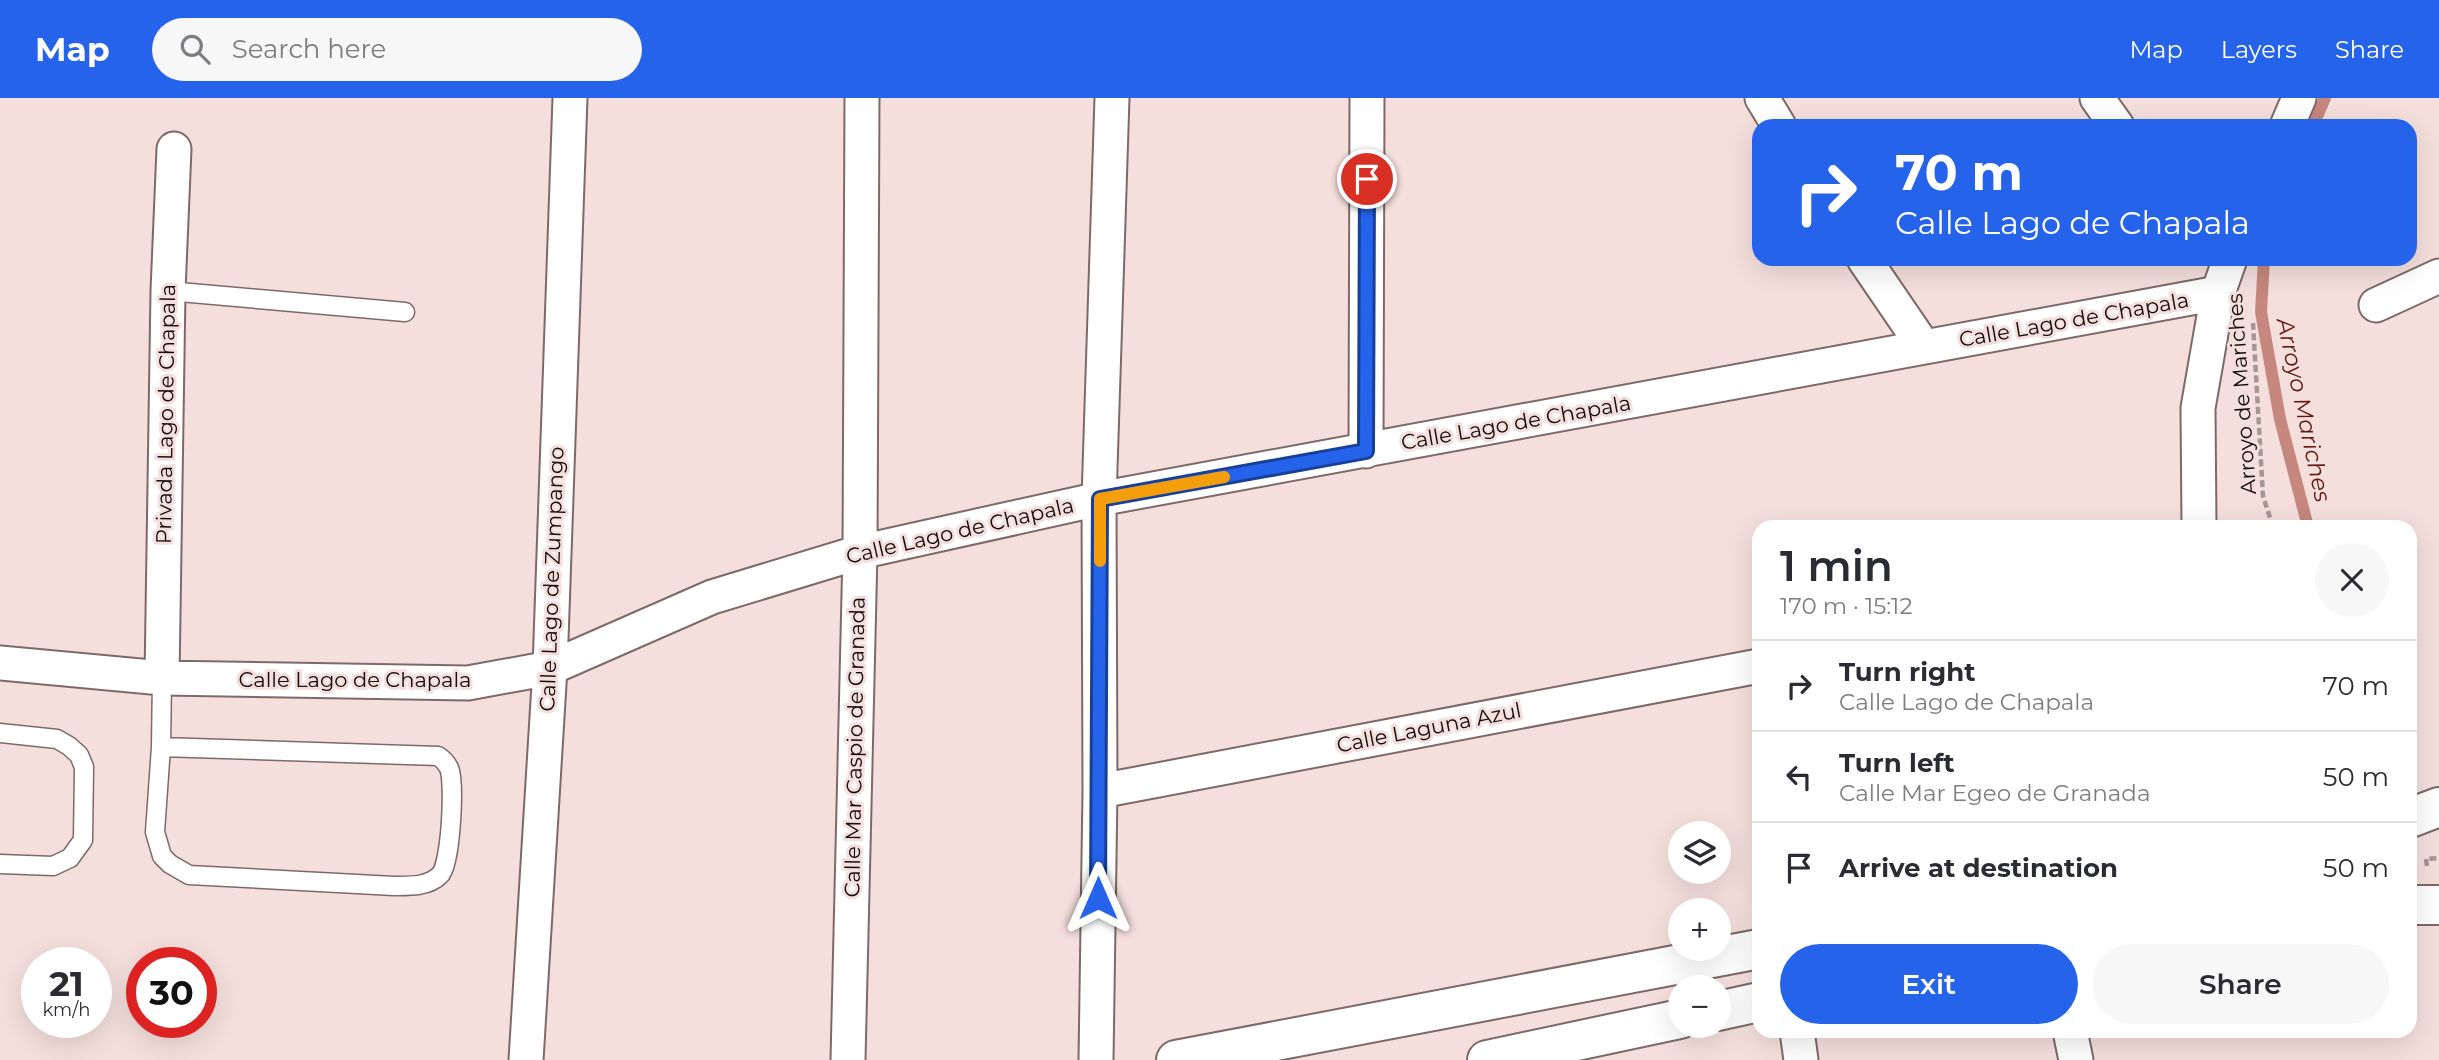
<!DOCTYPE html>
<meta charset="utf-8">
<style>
:root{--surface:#fff;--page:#f7f7f7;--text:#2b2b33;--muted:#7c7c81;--line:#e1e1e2;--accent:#2563eb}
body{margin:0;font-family:Montserrat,sans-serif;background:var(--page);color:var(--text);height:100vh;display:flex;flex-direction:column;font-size:26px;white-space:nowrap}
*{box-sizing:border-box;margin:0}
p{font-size:23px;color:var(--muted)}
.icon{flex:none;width:38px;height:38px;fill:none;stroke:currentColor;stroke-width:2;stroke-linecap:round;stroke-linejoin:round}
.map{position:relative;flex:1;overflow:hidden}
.drawer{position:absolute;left:1752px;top:422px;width:665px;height:518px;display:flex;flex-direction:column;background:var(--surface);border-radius:21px;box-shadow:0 7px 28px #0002}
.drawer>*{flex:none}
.guide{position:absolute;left:1752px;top:21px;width:665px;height:147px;border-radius:21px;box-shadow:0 7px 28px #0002;background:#2563eb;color:#fff;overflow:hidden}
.tools{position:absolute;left:1668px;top:723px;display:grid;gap:14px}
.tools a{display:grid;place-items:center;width:63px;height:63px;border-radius:50%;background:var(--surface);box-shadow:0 7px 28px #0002;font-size:35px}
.speed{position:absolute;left:21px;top:849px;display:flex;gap:14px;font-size:35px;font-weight:700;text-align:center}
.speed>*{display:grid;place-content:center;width:91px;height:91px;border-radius:50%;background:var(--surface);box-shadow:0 7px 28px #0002;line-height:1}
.speed small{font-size:18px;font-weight:400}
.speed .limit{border:10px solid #d22;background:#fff;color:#111}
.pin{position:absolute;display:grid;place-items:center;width:60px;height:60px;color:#fff;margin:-30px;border:4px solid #fff;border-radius:50%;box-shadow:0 2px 7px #0007}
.me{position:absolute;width:77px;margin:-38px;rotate:0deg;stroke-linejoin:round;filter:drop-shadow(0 0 5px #0008)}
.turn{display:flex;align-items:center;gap:24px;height:147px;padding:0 28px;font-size:32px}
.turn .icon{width:91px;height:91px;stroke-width:2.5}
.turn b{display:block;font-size:49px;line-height:60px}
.round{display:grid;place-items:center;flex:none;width:74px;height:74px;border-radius:37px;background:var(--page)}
.summary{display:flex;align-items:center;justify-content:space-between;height:119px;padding:0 28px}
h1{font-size:42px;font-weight:600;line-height:52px}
.primary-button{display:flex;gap:14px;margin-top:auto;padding:14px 28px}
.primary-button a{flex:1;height:80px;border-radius:42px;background:var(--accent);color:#fff;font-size:28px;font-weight:600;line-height:80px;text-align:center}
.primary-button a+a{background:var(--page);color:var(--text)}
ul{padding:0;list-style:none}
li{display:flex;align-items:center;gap:21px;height:91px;padding:0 28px;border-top:2px solid var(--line)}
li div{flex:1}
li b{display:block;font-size:26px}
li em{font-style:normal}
header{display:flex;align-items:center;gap:42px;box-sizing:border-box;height:98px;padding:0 35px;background:var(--accent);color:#fff}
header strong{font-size:33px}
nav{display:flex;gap:38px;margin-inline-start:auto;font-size:24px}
.search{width:490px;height:63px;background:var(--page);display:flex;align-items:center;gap:18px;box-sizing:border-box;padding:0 24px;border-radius:38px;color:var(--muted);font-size:26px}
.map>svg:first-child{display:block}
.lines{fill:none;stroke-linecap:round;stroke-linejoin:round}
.stream{stroke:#c5877e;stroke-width:12}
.service-casing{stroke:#7d6a68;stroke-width:21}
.minor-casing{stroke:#7d6a68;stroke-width:37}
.secondary-casing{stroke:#7d6a68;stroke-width:42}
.path{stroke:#a59593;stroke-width:4.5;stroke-dasharray:7 3.5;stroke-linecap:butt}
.service{stroke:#fff;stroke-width:18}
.minor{stroke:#fff;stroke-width:33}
.secondary{stroke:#fff;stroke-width:38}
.route-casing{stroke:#184099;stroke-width:18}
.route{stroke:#2563eb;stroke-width:12}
.slow{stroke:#f59e0b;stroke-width:12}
.labels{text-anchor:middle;stroke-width:6;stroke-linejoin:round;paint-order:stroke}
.street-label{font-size:21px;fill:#120c0b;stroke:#f4dfdc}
.water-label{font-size:23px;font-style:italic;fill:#621713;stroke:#f4dfdc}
</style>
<header>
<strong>Map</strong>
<div class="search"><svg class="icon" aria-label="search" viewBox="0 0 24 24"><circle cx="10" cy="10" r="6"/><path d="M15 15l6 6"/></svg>Search here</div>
<nav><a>Map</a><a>Layers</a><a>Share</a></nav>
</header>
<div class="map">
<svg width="2439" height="962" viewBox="0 0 2439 962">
<rect width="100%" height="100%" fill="#f4dfdc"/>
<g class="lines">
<path class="stream" d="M2313 28 2325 0
M2264 161 2261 214 2280 321 2308 429"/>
<defs>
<path id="service" d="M168 193 405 214
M0 635 57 641 69 648 79 657 84 669 83 742 70 760 53 768 0 766
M161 649 438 658C443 661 446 664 449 670 455 684 451 767 440 777 428 789 409 788 394 788L189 777 170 766 162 758 155 734 161 649 162 580"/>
<path id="minor" d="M1762 0 1779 28
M2097 0 2117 28
M2287 28 2299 0
M1864 161 1924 249
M2376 207 2439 178
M1366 353 1367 0
M2199 429 2198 310 2218 195 2230 161
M0 565 162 580 468 585 550 570 712 499 860 454 1099 401 2218 195
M162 580 168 193 174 51
M1100 693 1759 568
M1797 933 1801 962
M2070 933 2076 962
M526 962 550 570 570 0
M848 962 860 454 862 0
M1096 962 1100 693 1099 401 1112 0"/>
<path id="secondary" d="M2410 720 2439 709
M2410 807H2439
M1718 913 1759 904
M1176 962 1759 851
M1487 962 1680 921"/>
</defs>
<use href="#service" class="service-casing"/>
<use href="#minor" class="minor-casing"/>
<use href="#secondary" class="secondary-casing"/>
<path class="path" d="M2253 225 2263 398 2273 429
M2427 768 2426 761 2439 760"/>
<use href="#service" class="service"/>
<use href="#minor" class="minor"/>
<use href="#secondary" class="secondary"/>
</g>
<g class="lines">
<defs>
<path id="route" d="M1098 800 1100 401 1366 353 1367 81"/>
</defs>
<use href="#route" class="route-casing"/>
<use href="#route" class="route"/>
<path class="slow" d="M1100 463V401L1224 379"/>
</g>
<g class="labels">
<g class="street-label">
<text transform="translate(2074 222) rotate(-10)" y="7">Calle Lago de Chapala</text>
<text transform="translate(2242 296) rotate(-94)" y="7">Arroyo de Mariches</text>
<text transform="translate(166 316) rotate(-89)" y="7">Privada Lago de Chapala</text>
<text transform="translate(1516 325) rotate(-10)" y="7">Calle Lago de Chapala</text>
<text transform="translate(960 433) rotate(-13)" y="7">Calle Lago de Chapala</text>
<text transform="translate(552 481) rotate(-88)" y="7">Calle Lago de Zumpango</text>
<text x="355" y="589">Calle Lago de Chapala</text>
<text transform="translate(1429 630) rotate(-11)" y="7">Calle Laguna Azul</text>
<text transform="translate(855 649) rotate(-89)" y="7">Calle Mar Caspio de Granada</text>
</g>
<g class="water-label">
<text transform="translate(2304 312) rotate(78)" y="8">Arroyo Mariches</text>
</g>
</g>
</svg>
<div class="tools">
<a><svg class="icon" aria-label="layers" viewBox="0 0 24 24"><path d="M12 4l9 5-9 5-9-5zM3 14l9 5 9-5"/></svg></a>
<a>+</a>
<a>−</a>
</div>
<div class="speed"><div>21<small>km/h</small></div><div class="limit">30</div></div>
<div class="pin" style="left:1367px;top:81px;background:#d93025"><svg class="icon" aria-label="arrive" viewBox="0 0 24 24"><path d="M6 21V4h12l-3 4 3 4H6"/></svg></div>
<svg class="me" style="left:1098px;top:800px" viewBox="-20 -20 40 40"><path d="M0-17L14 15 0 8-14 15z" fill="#2563eb" stroke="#fff" stroke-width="4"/></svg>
<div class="guide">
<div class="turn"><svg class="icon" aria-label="right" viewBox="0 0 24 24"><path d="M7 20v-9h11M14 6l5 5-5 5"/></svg><div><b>70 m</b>Calle Lago de Chapala</div></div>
</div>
<section class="drawer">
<div class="summary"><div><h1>1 min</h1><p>170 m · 15:12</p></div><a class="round"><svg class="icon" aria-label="close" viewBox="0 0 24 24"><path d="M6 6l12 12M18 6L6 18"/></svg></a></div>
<ul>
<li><svg class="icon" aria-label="right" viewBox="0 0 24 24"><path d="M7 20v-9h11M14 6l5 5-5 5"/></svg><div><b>Turn right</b><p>Calle Lago de Chapala</p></div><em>70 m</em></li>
<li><svg class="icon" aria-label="left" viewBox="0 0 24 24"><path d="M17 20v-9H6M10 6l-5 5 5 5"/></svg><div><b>Turn left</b><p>Calle Mar Egeo de Granada</p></div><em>50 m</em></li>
<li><svg class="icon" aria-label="arrive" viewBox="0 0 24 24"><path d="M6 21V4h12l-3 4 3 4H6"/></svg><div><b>Arrive at destination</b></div><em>50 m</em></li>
</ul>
<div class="primary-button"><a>Exit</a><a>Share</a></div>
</section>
</div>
